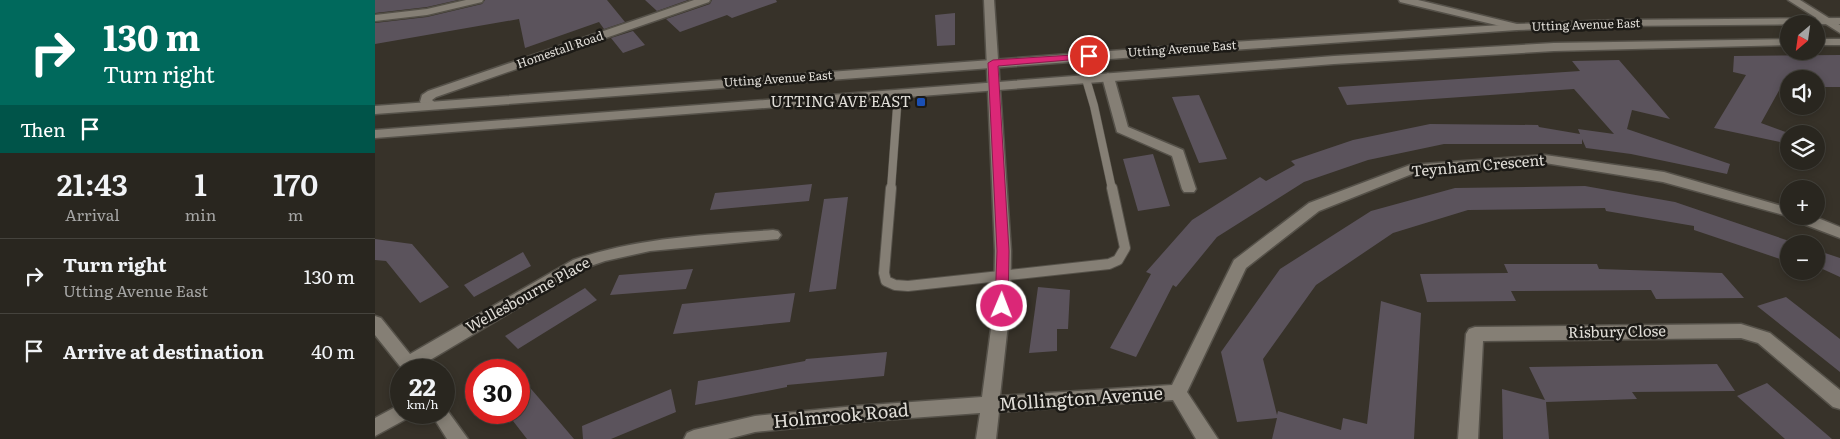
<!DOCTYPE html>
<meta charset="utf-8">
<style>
:root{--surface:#29261f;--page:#312e28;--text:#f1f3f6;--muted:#a5a5a4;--line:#45433d}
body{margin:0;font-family:Literata,serif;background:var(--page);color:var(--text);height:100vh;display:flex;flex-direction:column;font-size:19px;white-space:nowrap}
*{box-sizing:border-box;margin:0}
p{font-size:16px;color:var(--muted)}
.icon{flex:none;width:28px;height:28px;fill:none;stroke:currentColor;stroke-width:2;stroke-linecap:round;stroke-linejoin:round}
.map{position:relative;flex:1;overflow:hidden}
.side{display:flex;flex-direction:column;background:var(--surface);width:375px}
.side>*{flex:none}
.banner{background:#00695c;color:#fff;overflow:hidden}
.needle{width:32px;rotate:209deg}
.tools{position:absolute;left:1405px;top:15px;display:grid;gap:10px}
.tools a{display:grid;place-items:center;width:45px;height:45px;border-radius:50%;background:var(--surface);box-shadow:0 2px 8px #0003,0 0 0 1px var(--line);font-size:25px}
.speed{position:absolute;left:15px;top:359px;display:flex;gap:10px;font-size:25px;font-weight:700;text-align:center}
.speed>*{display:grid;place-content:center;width:65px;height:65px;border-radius:50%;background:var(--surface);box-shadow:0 2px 8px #0003,0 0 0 1px var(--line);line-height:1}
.speed small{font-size:12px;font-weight:400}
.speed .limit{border:8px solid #d22;background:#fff;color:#111}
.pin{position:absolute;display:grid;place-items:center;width:42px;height:42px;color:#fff;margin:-21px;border:2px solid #fff;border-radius:50%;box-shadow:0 1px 5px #0007}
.me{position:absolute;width:55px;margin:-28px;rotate:1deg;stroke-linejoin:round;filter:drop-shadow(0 0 4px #0008)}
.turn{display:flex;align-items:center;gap:18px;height:105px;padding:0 20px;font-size:22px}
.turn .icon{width:65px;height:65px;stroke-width:2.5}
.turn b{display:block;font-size:35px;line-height:42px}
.then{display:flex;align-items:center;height:48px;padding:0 20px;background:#0003;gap:10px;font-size:19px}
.eta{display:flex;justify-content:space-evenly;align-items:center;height:85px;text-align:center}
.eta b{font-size:30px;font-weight:600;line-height:35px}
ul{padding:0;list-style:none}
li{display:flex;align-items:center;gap:15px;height:75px;padding:0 20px;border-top:1px solid var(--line)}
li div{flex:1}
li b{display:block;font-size:19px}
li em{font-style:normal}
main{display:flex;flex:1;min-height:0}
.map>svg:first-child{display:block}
.building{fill:#5b535c}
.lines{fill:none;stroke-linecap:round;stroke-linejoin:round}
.service-far1-casing{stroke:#555149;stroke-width:9}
.service-casing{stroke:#555149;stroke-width:12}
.minor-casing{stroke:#555149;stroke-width:3}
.tertiary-casing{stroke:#555149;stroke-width:3}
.service-far1{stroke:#857f75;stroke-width:8}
.service{stroke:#857f75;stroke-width:10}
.minor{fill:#857f75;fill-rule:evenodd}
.tertiary{fill:#857f75;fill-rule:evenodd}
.route{fill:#db2777;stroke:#8e194d}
.transit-dot{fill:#1a4fb4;stroke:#1c1a16;stroke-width:2}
.labels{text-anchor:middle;stroke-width:5;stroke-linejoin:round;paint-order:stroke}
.far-street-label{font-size:12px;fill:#e1ded8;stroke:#1c1a16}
.poi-label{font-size:15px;fill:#e1ded8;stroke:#1c1a16;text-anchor:end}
.street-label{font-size:15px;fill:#e1ded8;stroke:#1c1a16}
.near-street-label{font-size:18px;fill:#e1ded8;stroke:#1c1a16}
</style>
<main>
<section class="side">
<div class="banner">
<div class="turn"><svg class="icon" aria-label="right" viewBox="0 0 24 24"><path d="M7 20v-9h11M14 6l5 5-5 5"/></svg><div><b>130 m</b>Turn right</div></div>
<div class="then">Then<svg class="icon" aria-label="arrive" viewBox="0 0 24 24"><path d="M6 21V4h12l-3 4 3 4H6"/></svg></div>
</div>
<div class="eta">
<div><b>21:43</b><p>Arrival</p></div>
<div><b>1</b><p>min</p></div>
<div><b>170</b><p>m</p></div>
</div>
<ul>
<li><svg class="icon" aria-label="right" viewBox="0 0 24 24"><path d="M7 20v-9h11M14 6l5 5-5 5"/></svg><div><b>Turn right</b><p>Utting Avenue East</p></div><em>130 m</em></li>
<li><svg class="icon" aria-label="arrive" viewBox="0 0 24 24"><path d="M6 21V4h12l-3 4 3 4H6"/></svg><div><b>Arrive at destination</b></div><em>40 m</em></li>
</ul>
</section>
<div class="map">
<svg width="1465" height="439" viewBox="0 0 1465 439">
<rect width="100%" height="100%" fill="#373229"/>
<path class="building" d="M0 0H83L52 7 0 13Z
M110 0H232L250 22 229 29 224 22 150 48 144 19 0 44V23L52 17 107 4Z
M270 0H313L282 11Z
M337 0H401L402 2 357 18 352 15 305 32 291 19 335 4Z
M580 13V45L562 46 560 15Z
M258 31 270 45 248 53 236 38Z
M1465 55V87H1441V79H1414V87H1406L1386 123 1416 134H1414V144L1339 128 1371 75 1358 72 1359 56Z
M1244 60 1295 119 1257 110 1252 129 1355 164 1352 174 1256 154 1211 148 1207 139V144H1069L993 160 929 182 842 237 801 287 798 285 761 357 735 348 776 274 771 272 817 220 885 177 891 181 920 165 916 161 978 140 1055 124 1163 125 1164 127 1205 134 1203 129 1239 134 1199 89 972 105 963 87 1205 71 1197 61Z
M824 95 852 159 824 163 797 97Z
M778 154 795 206 763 211 748 159Z
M437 184 434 201 335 210 340 193Z
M1210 186 1300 202 1423 244H1414V262L1319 230V226L1231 211 1230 208 1093 210 1018 233 941 285 888 359 902 415 903 411 966 430 968 418 992 424 1006 301 1046 313 1039 439H897L902 418 862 422 846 352 905 269 996 211 1080 188Z
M473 197 461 289 434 292 449 199Z
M0 239 37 244 74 287 45 303 11 261 0 260Z
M1441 250 1465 258V277L1441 266Z
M148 252 156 266 99 297 89 285Z
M1129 264H1222L1224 269 1347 273 1369 298 1281 299 1276 290 1136 291 1141 301 1052 302 1045 274 1133 273Z
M318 269 311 289 235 295 244 275Z
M663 287 695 290 693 329H682V351L654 353Z
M210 288 222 300 143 349 130 336Z
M420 293 415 322 298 334 307 304Z
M1411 297 1465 339V372L1382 306Z
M512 352 509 376 412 385V387L320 405 323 381 430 361 431 359Z
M1342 364 1360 391 1257 392 1262 399 1171 402 1174 439H1128L1127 389 1170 400 1154 367Z
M144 375 176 412 199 439H152L131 412H144Z
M1392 383 1457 439H1410L1362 396Z
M296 389 301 412 236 439H208L207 426Z"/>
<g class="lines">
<defs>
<path id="service-far1" d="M711 79 719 106 737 189
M516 189 523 94"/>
<path id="service" d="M516 188 509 273 511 281 520 285 533 286 734 264 743 260 750 248 737 188"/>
<path id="minor" d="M91 0H108L107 2 52 15 0 21V15L52 9Z
M319 0H335L334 2 61 97 57 100 64 106 63 109H53L45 102 47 95 53 91Z
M609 0H619L636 251 635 306 625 396 797 385 859 260 934 203 1035 165 1170 155 1289 172 1414 208V216H1438L1465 227V238L1418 220 1416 217 1288 182 1170 163 1042 172 944 211 871 268 812 392 843 439H821L798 400 624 412 621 439H601L605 413 480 422 380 432 353 439H309L312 433 319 430 380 416 480 406 607 397 619 306 620 251Z
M1024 0H1043L1146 25 1148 27 1142 30 1025 2Z
M1413 0H1425L1465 25V33Z
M733 73 739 77 753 127 808 150 821 189 819 192H809L807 189 797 156 742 132 727 77Z
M398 230 403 231 406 235 403 239 275 251 230 261 210 268 45 366 47 370H28L0 335V316L6 318 35 354 198 260C264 237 330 235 398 230Z
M1366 324 1395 333 1465 390V409L1458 407 1383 343 1366 338 1108 341 1103 439H1083L1091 334 1094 329 1100 327Z
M26 404V412H35L33 418 0 436V418Z
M69 406 93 439H72L55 412H69Z"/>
<path id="tertiary" d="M1465 18V24L1243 26 1142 30 842 51 0 114V106L842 43 1142 24 1243 20Z
M1414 39V45L1179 51 959 64 0 138V130L959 56 1179 43Z
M1441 39H1465V45H1441Z"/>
</defs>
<use href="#service-far1" class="service-far1-casing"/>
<use href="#service" class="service-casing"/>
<use href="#minor" class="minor-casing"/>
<use href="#tertiary" class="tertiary-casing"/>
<use href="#service-far1" class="service-far1"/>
<use href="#service" class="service"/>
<use href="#minor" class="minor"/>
<use href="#tertiary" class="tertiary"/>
</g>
<path class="route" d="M714 54H717V58L623 66 634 251 633 306 631 309H622L620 306 622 251 613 63 618 60Z"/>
<rect class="transit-dot" x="541" y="97" width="10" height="10" rx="2.5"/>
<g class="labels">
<g class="far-street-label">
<text transform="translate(1211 25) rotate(-2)" y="4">Utting Avenue East</text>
<text transform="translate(807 49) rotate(-4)" y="4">Utting Avenue East</text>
<text transform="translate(185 50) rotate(-19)" y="4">Homestall Road</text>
<text transform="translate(403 79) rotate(-4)" y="4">Utting Avenue East</text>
</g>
<g class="poi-label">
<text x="536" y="107">UTTING AVE EAST</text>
</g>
<g class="street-label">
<text transform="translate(1103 166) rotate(-5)" y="5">Teynham Crescent</text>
<text transform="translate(153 295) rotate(-29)" y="5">Wellesbourne Place</text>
<text transform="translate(1242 332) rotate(-1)" y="5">Risbury Close</text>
</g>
<g class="near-street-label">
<text transform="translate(706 399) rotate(-4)" y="6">Mollington Avenue</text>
<text transform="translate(466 416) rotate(-5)" y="6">Holmrook Road</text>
</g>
</g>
</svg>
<div class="tools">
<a><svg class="needle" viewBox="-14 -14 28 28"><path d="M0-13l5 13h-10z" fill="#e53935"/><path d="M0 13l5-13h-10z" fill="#a5a5a4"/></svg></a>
<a><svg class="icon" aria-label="sound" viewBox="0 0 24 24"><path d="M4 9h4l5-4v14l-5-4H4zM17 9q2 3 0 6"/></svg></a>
<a><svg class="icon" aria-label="layers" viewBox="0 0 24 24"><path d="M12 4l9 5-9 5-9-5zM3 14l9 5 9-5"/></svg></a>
<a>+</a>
<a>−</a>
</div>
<div class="speed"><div>22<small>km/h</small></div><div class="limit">30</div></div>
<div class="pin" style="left:714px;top:56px;background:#d93025"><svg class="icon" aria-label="arrive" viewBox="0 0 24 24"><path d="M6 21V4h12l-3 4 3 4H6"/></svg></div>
<svg class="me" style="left:627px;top:306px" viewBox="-20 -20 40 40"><circle r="17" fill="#db2777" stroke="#fff" stroke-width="3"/><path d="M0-11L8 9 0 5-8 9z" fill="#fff"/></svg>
</div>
</main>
